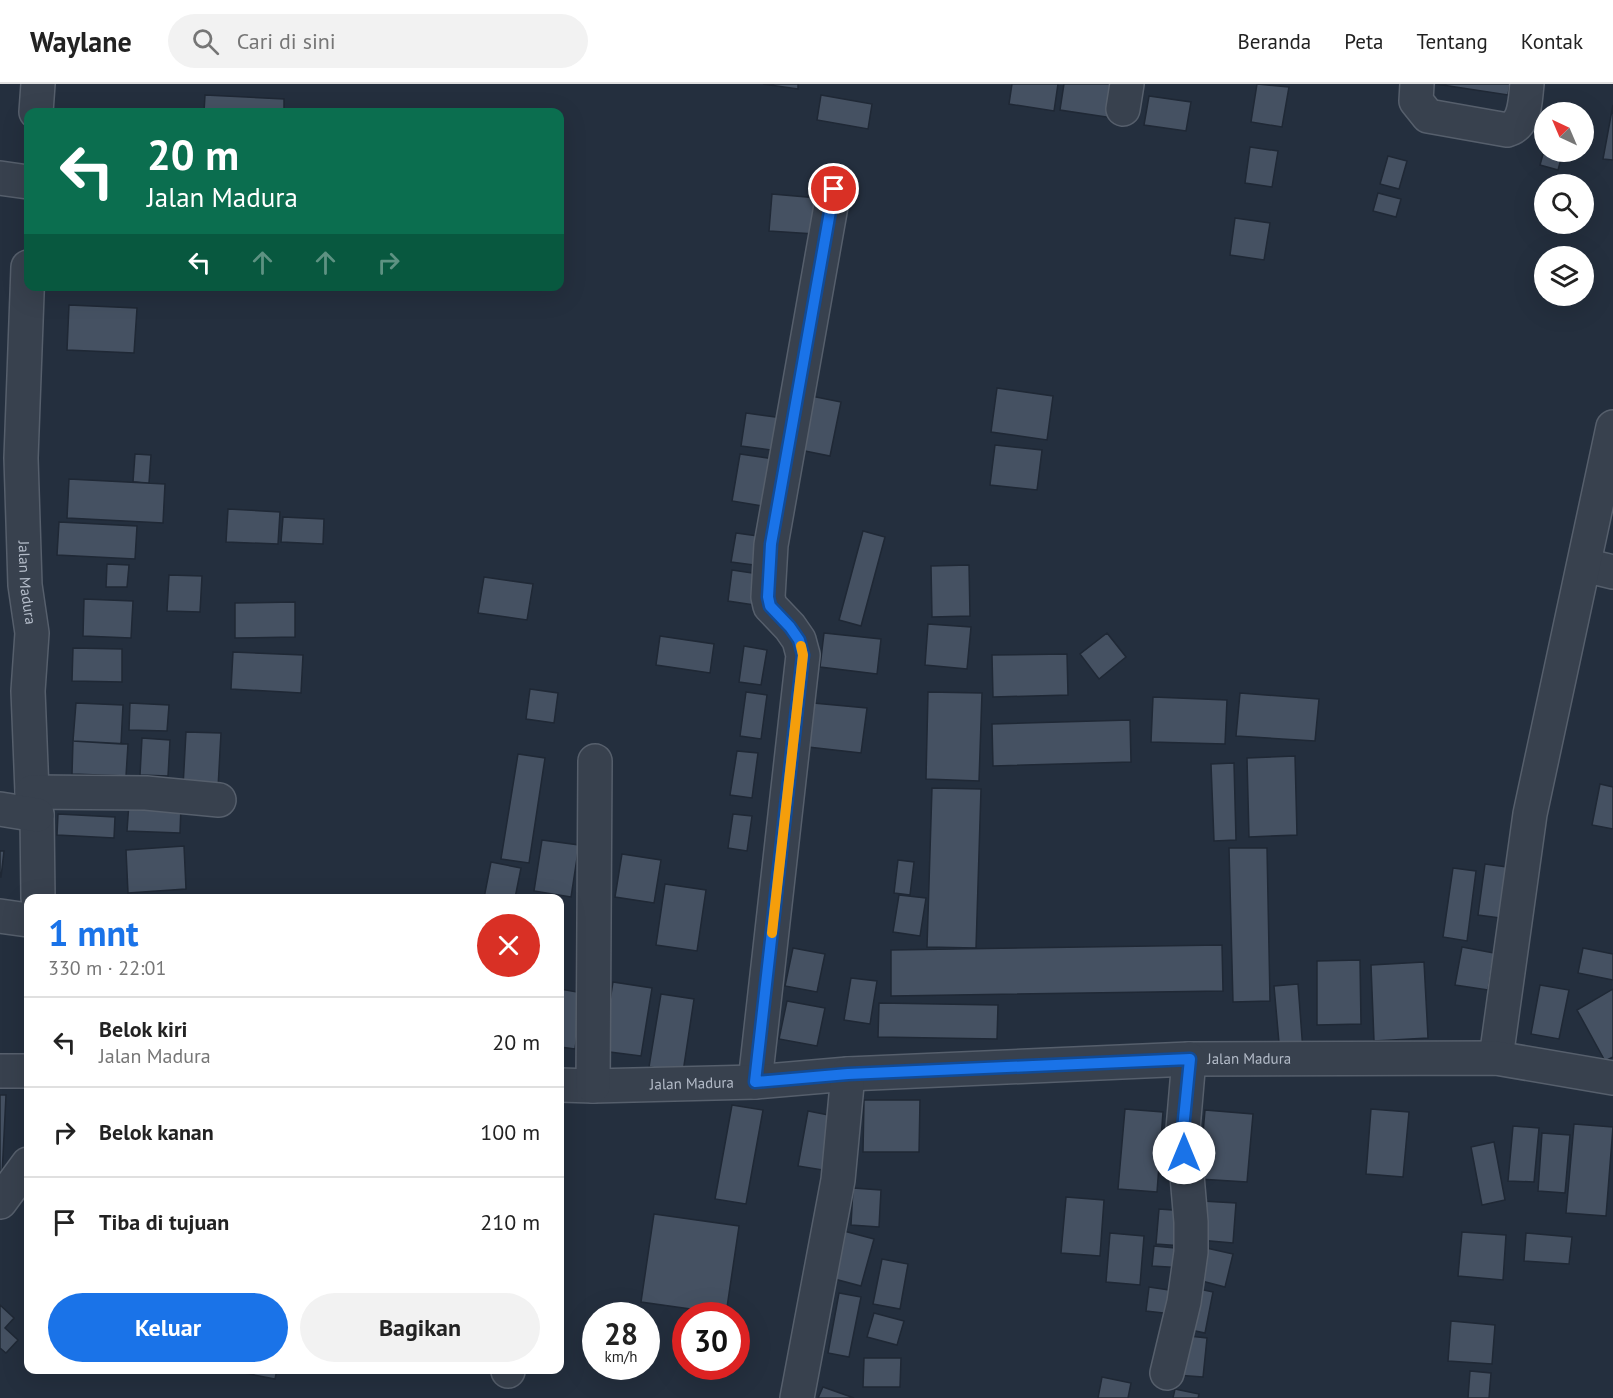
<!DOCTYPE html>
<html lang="id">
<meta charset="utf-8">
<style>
:root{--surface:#fff;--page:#f2f2f2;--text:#222;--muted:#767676;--line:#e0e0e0;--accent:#1a73e8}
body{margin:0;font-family:"PT Sans",sans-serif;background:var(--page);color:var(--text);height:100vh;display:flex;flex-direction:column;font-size:22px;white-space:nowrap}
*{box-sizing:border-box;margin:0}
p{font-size:20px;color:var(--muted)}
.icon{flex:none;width:33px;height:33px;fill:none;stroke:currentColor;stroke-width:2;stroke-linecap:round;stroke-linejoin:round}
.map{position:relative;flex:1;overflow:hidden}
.side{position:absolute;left:24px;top:810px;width:540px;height:480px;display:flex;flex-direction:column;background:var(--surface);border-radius:12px;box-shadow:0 6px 24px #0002}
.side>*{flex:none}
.top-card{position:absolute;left:24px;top:24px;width:540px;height:183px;border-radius:12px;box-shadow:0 6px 24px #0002;background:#0b6e4f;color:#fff;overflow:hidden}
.needle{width:39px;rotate:316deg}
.controls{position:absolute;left:1534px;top:18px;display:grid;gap:12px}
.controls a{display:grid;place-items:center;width:60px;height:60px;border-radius:50%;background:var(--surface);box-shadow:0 6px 24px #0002;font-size:30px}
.speed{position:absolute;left:582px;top:1218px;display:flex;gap:12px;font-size:30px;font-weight:700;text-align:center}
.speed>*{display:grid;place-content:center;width:78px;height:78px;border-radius:50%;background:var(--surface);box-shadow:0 6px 24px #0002;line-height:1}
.speed small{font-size:15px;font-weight:400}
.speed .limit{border:9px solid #d22;background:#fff;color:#111}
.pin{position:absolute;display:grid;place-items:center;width:51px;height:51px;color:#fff;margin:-26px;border:3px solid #fff;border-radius:50%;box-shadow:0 2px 6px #0007}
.me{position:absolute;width:66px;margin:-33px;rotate:0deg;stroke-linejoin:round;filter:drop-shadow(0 0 4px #0008)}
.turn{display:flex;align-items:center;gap:21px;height:126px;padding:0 24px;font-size:27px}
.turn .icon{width:78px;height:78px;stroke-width:2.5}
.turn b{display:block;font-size:42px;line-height:51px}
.lanes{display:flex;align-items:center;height:57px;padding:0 24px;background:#0003;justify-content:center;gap:30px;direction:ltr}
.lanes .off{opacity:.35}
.round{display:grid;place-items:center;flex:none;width:63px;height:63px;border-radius:32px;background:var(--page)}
.head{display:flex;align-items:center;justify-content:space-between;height:102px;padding:0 24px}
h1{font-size:36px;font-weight:700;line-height:45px;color:var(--accent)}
.primary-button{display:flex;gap:12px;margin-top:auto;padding:12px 24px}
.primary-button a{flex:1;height:69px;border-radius:36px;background:var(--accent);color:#fff;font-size:24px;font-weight:700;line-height:69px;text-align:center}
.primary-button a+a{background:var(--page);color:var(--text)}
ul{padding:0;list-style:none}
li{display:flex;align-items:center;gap:18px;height:90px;padding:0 24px;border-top:2px solid var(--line)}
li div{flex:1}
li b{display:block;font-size:22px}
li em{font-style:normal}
header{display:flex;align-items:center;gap:36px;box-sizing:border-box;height:84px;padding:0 30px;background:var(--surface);border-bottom:2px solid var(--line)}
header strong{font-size:28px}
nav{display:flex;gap:33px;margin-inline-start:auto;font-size:21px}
.search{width:420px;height:54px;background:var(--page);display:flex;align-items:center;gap:15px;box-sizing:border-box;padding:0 21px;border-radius:33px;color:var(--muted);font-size:22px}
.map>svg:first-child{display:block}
.building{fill:#455162;stroke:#1f2835;stroke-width:1.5}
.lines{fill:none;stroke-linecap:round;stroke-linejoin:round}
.minor-casing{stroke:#565f6c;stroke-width:36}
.minor{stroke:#38414e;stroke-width:33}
.route-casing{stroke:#114b97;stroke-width:15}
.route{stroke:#1a73e8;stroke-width:10}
.slow{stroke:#f59e0b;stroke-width:10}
.labels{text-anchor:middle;stroke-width:4.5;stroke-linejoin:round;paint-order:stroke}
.street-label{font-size:15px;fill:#b4bcc9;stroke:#1d2633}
</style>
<header>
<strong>Waylane</strong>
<div class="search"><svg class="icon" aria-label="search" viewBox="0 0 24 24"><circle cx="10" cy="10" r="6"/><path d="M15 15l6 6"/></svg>Cari di sini</div>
<nav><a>Beranda</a><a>Peta</a><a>Tentang</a><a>Kontak</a></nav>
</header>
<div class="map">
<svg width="1613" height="1314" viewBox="0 0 1613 1314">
<rect width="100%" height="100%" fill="#242f3e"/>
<path class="building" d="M763 0H798V5Z
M1012 0H1058L1054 27 1009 20Z
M1064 0H1118L1113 34 1060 26Z
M1257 0 1289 3 1282 43 1251 38Z
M1436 0H1510L1508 11Z
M205 11 284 15V28H204Z
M821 11 872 20 868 45 817 36Z
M1149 12 1191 18 1186 47 1144 41Z
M1613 21V76L1603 75Z
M1250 63 1278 67 1272 103 1245 99Z
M1545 63V68H1563L1558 86 1540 81Z
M1388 72 1407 77 1399 105 1380 100Z
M1378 109 1401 115 1396 133 1373 127Z
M772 110 818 114 815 150 769 147Z
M1235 134 1270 139 1264 176 1230 171Z
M87 202H149V206Z
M69 221 137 224 134 269 67 266Z
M997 304 1053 312 1047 356 991 348Z
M811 312 841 318 830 372 800 366Z
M746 329 783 334 778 367 741 362Z
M995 361 1042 366 1037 406 990 401Z
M135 370 151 371 149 399 133 398Z
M740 370 775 375 768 423 732 417Z
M69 395 165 400 163 439 67 434Z
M228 425 280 428 278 460 226 458Z
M283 433 324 435 323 460 281 458Z
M59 438 137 442 135 475 57 471Z
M863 447 885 453 861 542 839 536Z
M736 449 758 452 754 481 731 478Z
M107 480 129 481 127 503H106Z
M969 481 970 532 932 533 931 482Z
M732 486 766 491 761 522 728 517Z
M169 491 202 492 200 528 167 527Z
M484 493 533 500 527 536 478 529Z
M84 515 133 517 131 554 83 552Z
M295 518V553L235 554V519Z
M928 540 971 543 967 585 925 581Z
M824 549 881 555 877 590 820 583Z
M1107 549 1126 573 1099 595 1080 570Z
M660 552 714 560 710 589 656 581Z
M744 562 767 566 761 601 739 598Z
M73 564 122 565V598L72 597Z
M233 568 303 571 301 609 231 605Z
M1067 570 1068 611 993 613 992 571Z
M530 605 558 609 554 639 526 635Z
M746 608 767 611 761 655 740 652Z
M928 608 982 609 979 697 926 695Z
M1240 609 1319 615 1315 657 1236 652Z
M1153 613 1227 616 1225 660 1151 658Z
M76 619 123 621 121 660 73 657Z
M130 619 169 621 167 647 129 646Z
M813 619 867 624 861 669 808 663Z
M1130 636 1131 678 993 682 992 640Z
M186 648 221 649 218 704 183 703Z
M142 654 170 656 168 692 140 691Z
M73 657 128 660 126 692 72 690Z
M737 667 758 669 752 714 730 711Z
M518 670 545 674 529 779 501 775Z
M1295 672 1297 751 1249 753 1247 674Z
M1234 679 1236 756 1214 757 1211 680Z
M1600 700 1613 703V745L1592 741Z
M932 704 981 705 976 864 927 863Z
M129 719 181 722 180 749 127 747Z
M58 730 115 733 114 754 57 751Z
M733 730 752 732 747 767 728 764Z
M542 756 579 761 571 813 534 807Z
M184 762 186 805 128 809 126 766Z
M1229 764H1267L1270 917 1233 918Z
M0 767H4L1 793H0Z
M622 770 661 776 654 819 615 813Z
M898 776 914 778 910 811 894 809Z
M491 778 521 784 515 814H484Z
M1485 780 1507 783 1500 834 1478 831Z
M1453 784 1476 787 1467 857 1443 853Z
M665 800 706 806 697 867 656 861Z
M184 811V814H152V812Z
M899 811 926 814 920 852 893 848Z
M1222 861 1223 907 891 912V866Z
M1462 863 1494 869 1488 906 1455 901Z
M793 864 825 870 817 908 785 902Z
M1583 864 1613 870V896L1578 889Z
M1360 876 1361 940 1317 941V877Z
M1424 878 1428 954 1374 957 1371 881Z
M851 894 877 897 870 940 844 936Z
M613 898 652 904 641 972 602 967Z
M1298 900 1303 967 1280 970 1274 902Z
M1540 901 1569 906 1559 955 1531 950Z
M560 905 583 909 575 965 560 963Z
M1613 905V973L1605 977 1577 926Z
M661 910 694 915 683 988 649 983Z
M787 917 825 924 817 962 779 955Z
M879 919 998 921 997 955 878 953Z
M0 1011H6L2 1092H0Z
M864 1016H920L919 1068H863Z
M732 1021 763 1026 746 1120 715 1115Z
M1125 1025 1163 1028 1157 1108 1118 1105Z
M1371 1025 1409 1028 1403 1093 1366 1090Z
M1205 1026 1253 1030 1247 1098 1199 1095Z
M808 1027 839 1033 829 1087 798 1082Z
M1574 1040 1613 1043 1606 1132 1566 1129Z
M1513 1042 1539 1044 1534 1098 1508 1097Z
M1542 1049 1570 1051 1565 1109 1538 1107Z
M1494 1058 1505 1116 1482 1121 1471 1063Z
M853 1104 881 1106 879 1143 851 1141Z
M1066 1113 1104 1116 1100 1172 1061 1169Z
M1202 1117 1236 1119 1233 1159 1199 1156Z
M1159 1125 1186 1127 1183 1162 1156 1160Z
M654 1130 739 1142 726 1230 641 1218Z
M840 1146 874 1155 861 1202 827 1193Z
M1462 1148 1506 1151 1503 1196 1458 1192Z
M1110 1149 1144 1152 1140 1201 1106 1198Z
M1526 1149 1572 1153 1569 1180 1524 1177Z
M1154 1162 1186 1165 1185 1184 1152 1182Z
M1202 1163 1233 1170 1225 1203 1194 1195Z
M882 1175 908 1180 900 1225 873 1220Z
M1149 1203 1176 1207 1172 1230 1146 1227Z
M1195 1204 1213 1208 1205 1249 1186 1245Z
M839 1209 861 1213 849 1273 828 1269Z
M0 1221 14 1234 5 1244 18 1256 6 1269 0 1264Z
M874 1229 904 1237 897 1261 867 1253Z
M1451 1237 1495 1241 1492 1280 1448 1277Z
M1180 1251 1207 1254 1203 1293 1176 1291Z
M864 1274H901L900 1303H863Z
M229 1286H277L275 1295Z
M1470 1287 1491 1289 1489 1314H1468Z
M1102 1293 1131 1299 1128 1314H1098Z
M823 1303 854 1314H818Z
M1175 1305 1199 1310 1198 1314H1173Z"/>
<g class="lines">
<defs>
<g id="minor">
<path d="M1417 0 1416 17 1428 32 1507 46C1526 41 1525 16 1527 0"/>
<path d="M1123 25 1127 0"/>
<path d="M36 28 38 0"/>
<path d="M0 94 28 98"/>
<path id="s1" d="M28 183 21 374 25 501 32 549 28 607 32 708 37 731 38 814"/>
<path d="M1584 481 1613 488"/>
<path d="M32 708 146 709 219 716"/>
<path d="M0 725 37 731"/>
<path d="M0 832 28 836"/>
<path d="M1496 974 1530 730 1613 343"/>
<path d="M0 987H28"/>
<path d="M755 998 803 571 799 556 790 543 770 522 768 513 771 461 834 105"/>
<path id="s2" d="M560 1001 593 1002 755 998 848 990 1189 975 1496 974 1613 994"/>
<path d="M593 1002 595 677"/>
<path d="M0 1118 28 1080"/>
<path d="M508 1287V1286"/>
<path d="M1167 1289 1184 1218 1191 1168V1138L1183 1045 1189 975"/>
<path d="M797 1314 838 1096 848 990"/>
</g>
</defs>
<use href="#minor" class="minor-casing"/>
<use href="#minor" class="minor"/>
</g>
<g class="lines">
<defs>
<path id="route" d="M834 105 771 460 768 513 770 522 790 543 799 556 803 571 755 998 848 990 1190 975 1183 1045 1184 1069"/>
</defs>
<use href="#route" class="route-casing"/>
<use href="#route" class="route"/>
<path class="slow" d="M772 849 803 571 801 562"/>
</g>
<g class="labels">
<g class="street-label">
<text dy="5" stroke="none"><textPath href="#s1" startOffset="316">Jalan Madura</textPath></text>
<text dy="5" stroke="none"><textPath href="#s2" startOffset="690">Jalan Madura</textPath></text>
<text dy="5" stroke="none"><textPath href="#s2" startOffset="132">Jalan Madura</textPath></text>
</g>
</g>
</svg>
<div class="controls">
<a><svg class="needle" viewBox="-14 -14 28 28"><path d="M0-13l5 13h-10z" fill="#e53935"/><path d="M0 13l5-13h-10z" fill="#767676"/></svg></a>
<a><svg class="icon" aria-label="search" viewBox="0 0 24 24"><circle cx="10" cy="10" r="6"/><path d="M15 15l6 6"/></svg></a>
<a><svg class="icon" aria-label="layers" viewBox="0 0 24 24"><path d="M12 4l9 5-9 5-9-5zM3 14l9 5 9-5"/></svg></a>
</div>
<div class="speed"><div>28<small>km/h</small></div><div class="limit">30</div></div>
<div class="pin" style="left:834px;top:105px;background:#d93025"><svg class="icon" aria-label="arrive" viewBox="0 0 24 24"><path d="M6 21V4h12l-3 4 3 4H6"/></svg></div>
<svg class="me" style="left:1184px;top:1069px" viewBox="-20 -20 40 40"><circle r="19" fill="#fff"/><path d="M0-13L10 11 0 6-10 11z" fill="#1a73e8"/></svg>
<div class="top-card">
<div class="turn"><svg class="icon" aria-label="left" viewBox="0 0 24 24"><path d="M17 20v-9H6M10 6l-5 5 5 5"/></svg><div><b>20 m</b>Jalan Madura</div></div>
<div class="lanes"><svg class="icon" aria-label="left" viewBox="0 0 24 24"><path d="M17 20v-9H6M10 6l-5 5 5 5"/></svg><svg class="icon off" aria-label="ahead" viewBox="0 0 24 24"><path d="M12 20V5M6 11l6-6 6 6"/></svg><svg class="icon off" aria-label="ahead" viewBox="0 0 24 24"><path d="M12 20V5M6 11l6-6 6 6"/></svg><svg class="icon off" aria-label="right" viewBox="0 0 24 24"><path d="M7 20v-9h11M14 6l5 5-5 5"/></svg></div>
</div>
<section class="side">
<div class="head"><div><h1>1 mnt</h1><p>330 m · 22:01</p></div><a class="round" style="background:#d93025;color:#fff"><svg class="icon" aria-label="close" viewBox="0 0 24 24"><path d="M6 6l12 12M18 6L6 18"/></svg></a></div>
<ul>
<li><svg class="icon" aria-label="left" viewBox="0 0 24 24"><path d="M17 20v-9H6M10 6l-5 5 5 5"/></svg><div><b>Belok kiri</b><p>Jalan Madura</p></div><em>20 m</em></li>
<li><svg class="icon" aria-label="right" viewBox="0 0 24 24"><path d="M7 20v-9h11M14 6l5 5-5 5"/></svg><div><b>Belok kanan</b></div><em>100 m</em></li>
<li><svg class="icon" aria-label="arrive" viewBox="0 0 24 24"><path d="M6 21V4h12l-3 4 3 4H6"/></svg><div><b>Tiba di tujuan</b></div><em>210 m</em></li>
</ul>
<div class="primary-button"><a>Keluar</a><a>Bagikan</a></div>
</section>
</div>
